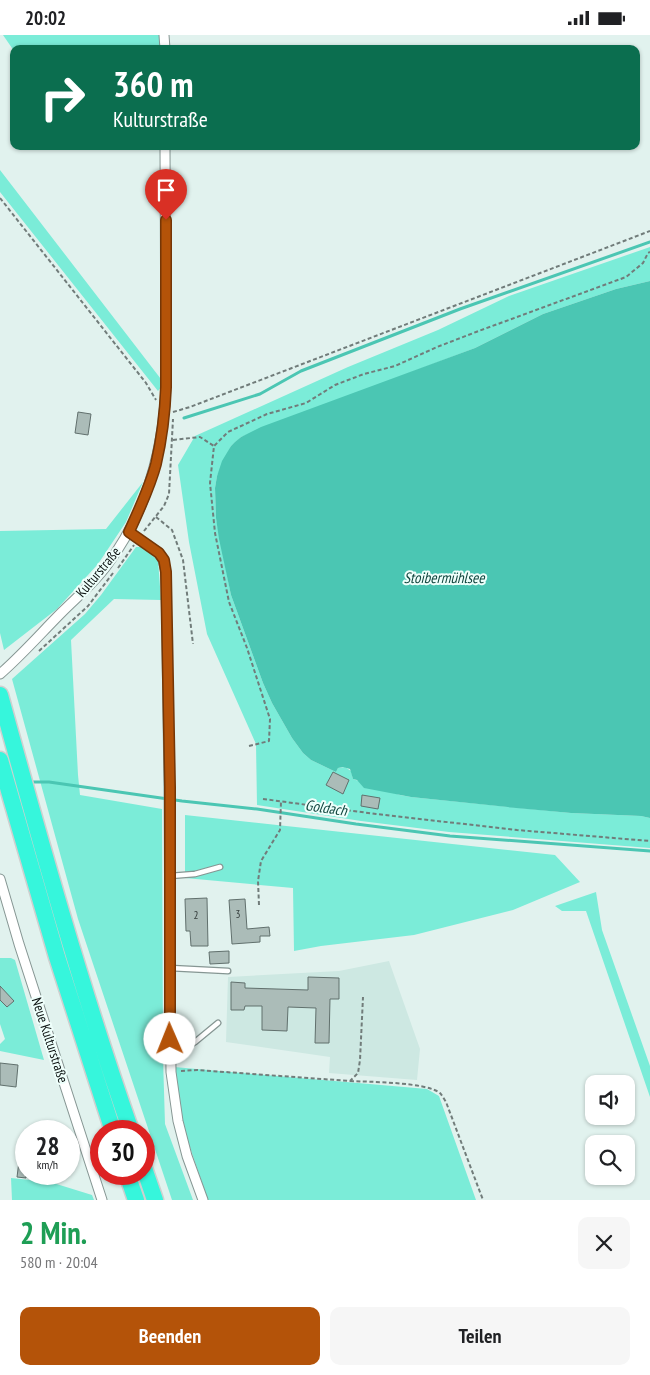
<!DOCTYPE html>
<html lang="de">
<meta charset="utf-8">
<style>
:root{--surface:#fff;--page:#f6f6f6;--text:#202124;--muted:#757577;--accent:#b45309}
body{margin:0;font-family:"PT Sans Narrow",sans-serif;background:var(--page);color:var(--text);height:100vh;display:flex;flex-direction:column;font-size:19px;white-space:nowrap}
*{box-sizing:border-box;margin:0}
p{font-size:16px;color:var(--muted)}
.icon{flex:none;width:28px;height:28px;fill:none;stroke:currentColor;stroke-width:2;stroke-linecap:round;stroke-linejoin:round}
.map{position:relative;height:1165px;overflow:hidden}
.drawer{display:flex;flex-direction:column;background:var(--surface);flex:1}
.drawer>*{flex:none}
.guide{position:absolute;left:10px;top:10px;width:630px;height:105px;border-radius:10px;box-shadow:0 1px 4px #0004;background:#0b6e4f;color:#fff;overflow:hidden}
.controls{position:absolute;left:585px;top:1040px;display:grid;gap:10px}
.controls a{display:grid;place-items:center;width:50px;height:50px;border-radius:10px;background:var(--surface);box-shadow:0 1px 4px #0004;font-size:25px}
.speed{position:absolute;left:15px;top:1085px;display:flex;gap:10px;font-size:25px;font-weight:700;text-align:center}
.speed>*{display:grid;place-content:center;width:65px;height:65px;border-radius:50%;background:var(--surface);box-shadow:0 1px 4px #0004;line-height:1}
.speed small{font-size:12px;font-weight:400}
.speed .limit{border:8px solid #d22;background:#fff;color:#111}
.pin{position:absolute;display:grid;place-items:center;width:42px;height:42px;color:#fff;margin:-51px -21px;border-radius:50% 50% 50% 0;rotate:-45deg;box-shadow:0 0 5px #0007}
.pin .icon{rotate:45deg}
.me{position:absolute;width:55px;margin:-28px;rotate:359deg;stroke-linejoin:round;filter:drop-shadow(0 0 4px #0008)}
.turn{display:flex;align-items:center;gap:18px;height:105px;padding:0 20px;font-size:22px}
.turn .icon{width:65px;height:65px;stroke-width:2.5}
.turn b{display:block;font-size:35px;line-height:42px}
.round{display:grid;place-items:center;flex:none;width:52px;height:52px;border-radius:10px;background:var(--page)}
.summary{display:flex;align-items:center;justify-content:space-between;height:85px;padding:0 20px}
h1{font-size:30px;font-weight:700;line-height:38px;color:#1e9e55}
.button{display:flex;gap:10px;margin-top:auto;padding:10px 20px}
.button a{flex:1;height:58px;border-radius:10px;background:var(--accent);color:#fff;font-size:20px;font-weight:700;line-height:58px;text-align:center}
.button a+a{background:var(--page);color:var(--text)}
.status{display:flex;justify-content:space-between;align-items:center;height:35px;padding:0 25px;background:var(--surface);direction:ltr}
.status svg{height:14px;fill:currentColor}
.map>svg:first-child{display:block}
.built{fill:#cde8e2}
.green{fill:#7becd8}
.water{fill:#4bc6b3}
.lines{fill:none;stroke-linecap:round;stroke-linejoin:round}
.stream{stroke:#4bc6b3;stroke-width:3}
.building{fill:#abbcb8;stroke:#61706d}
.lane-casing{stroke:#869693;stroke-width:7}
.street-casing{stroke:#869693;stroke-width:11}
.highway-casing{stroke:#ced0cf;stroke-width:19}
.path{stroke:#717c7a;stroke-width:2;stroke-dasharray:4 2.5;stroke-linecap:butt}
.lane{stroke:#fff;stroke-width:4.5}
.street{stroke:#fff;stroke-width:9}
.highway{stroke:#36f6dc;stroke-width:16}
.route-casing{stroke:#753606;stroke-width:12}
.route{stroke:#b45309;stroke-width:9}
.labels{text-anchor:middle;stroke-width:4;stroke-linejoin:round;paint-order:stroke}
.number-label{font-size:11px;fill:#343c3b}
.street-label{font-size:14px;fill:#0c1211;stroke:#eefffb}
.water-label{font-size:15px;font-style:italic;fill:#11473f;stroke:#eefffb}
</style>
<div class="status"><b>20:02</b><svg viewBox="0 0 49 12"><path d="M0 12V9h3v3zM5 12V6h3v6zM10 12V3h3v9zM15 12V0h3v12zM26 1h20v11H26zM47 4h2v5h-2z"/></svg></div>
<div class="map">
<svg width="650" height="1165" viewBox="0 0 650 1165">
<rect width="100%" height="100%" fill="#e1f2ee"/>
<path class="built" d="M389 926 420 1014 417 1045 329 1038 330 1022 226 1007 228 942 339 936Z"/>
<path class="green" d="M3 0H160V14H14V16Z
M0 135 164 348 158 356 0 157Z
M650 212V246L616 254 543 279 475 313 241 402 231 411 217 441 215 453 216 483 231 560 263 648 272 668 292 703 303 718 311 725 336 737 338 733 345 732 351 736 353 744 400 760 411 762 571 778 641 781 650 783V813L449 797 361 786 257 770 256 709 207 599 189 507 178 430 195 401 348 332 438 295 509 261Z
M143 447 126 487 98 529 57 574 4 615 0 598V496L106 494Z
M136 512H142L158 525 161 565 114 564 71 605 78 740 80 760 162 774 163 1023 165 1089 193 1165H172L78 884 12 644 85 579 101 560Z
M185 780 555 820 580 847 513 875 414 900 321 911 294 916 293 853 185 843Z
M596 857 602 895 650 1031V1062L586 876H562L555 871Z
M0 923H11L15 925 44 1025 0 1016V1009L5 1004 0 989Z
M174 1032 427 1054 439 1061 476 1165H208L183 1092Z
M11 1143 50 1147 92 1160 94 1165H12Z"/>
<path class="water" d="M650 246V783L641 781 571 778 516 773 411 762 364 753 357 745 353 744 350 734 343 732 338 733 336 737 311 725 303 718 292 703 272 668 263 648 231 560 219 504 216 483 215 453 217 441 222 426 231 411 235 407 241 402 261 392 475 313 543 279 616 254Z"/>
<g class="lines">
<path class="stream" d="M184 383 260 359 301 336 460 274 650 207
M30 747H49L182 766 257 774 356 789 450 801 650 816"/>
</g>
<path class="building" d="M78 377 91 379 88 400 75 398Z
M333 737 349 745 343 759 326 750Z
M362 760 380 763 378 774 361 771Z
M207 863 208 911H191L190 896H186L185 864Z
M245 864 247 894 269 892 270 901H260V907L232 909 229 865Z
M229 916V928L210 929 209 917Z
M308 942 339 943V964H330L329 1008H315L316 973 288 972 287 996 262 995V971H245L244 975H231V947L245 948V953L308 955Z
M0 951 14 966 7 972 0 965Z
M0 1028 18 1030 16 1052 0 1050Z
M21 1111H26V1143L17 1142Z"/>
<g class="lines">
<defs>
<path id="lane" d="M170 841 195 839 220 832
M170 933 228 936
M172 1021 195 1007 218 988"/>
<path id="street" d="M164 0 165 14
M129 497 159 518 163 525 166 537 169 751 170 933 171 1037 178 1086 187 1121 203 1165
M0 639C22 620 41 598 62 577 77 562 94 548 107 530 147 477 163 417 166 352L165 111
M0 844 19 909 102 1165"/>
<path id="highway" d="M0 660C40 806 81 953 131 1096
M0 725 57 922 113 1096
M144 1133 155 1165
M127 1139 136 1165"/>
</defs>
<use href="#lane" class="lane-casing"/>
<use href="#street" class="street-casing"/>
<use href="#highway" class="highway-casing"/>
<path class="path" d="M0 163 146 348 156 365
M173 377 190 372 650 196
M173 405 200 402 214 411
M156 482 172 495 183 525 193 609
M144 496 164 471 169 459 173 384
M118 533 134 510
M39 616 88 571 113 538
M249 711 269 706 270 684 247 613 229 567 215 498 210 448 214 411 228 397 267 379 306 368 335 350 364 339 395 331 437 312 476 297 626 242 643 228 648 218 650 217
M263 764 376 779 517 795 650 806
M259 870 258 846 261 826 280 795 281 766
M181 1036 197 1035 350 1046 358 1038 360 1025 363 962
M350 1046C370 1047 426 1047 440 1058 442 1060 444 1064 446 1067L483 1165"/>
<use href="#lane" class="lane"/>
<use href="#street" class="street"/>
<use href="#highway" class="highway"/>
</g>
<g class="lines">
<defs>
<path id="route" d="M166 185V352C165 378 162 403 156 429 150 452 139 475 129 497L159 518 164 525 166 537 170 752V1004"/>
</defs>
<use href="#route" class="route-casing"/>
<use href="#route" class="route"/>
</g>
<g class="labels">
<g class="number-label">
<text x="238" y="883">3</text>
<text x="196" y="884">2</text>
</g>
<g class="street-label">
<text transform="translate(98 537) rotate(-50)" y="5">Kulturstraße</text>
<text transform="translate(50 1005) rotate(72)" y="5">Neue Kulturstraße</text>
</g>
<g class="water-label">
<text x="444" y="548">Stoibermühlsee</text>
<text transform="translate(326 773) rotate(8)" y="5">Goldach</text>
</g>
</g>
</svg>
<div class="controls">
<a><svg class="icon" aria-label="sound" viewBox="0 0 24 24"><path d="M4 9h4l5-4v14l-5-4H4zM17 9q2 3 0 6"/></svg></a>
<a><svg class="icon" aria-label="search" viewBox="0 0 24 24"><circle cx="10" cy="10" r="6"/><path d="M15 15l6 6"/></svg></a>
</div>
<div class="speed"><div>28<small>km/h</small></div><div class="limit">30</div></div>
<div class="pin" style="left:166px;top:185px;background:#d93025"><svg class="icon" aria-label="arrive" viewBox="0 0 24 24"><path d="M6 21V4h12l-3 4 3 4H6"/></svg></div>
<svg class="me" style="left:170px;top:1004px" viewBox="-20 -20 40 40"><circle r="19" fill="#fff"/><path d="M0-13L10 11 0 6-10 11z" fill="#b45309"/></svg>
<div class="guide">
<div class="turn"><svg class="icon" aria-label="right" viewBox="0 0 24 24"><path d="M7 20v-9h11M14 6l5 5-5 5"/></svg><div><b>360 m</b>Kulturstraße</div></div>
</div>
</div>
<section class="drawer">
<div class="summary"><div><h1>2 Min.</h1><p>580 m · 20:04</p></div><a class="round"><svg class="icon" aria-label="close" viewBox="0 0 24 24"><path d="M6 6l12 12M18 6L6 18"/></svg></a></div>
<div class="button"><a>Beenden</a><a>Teilen</a></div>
</section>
